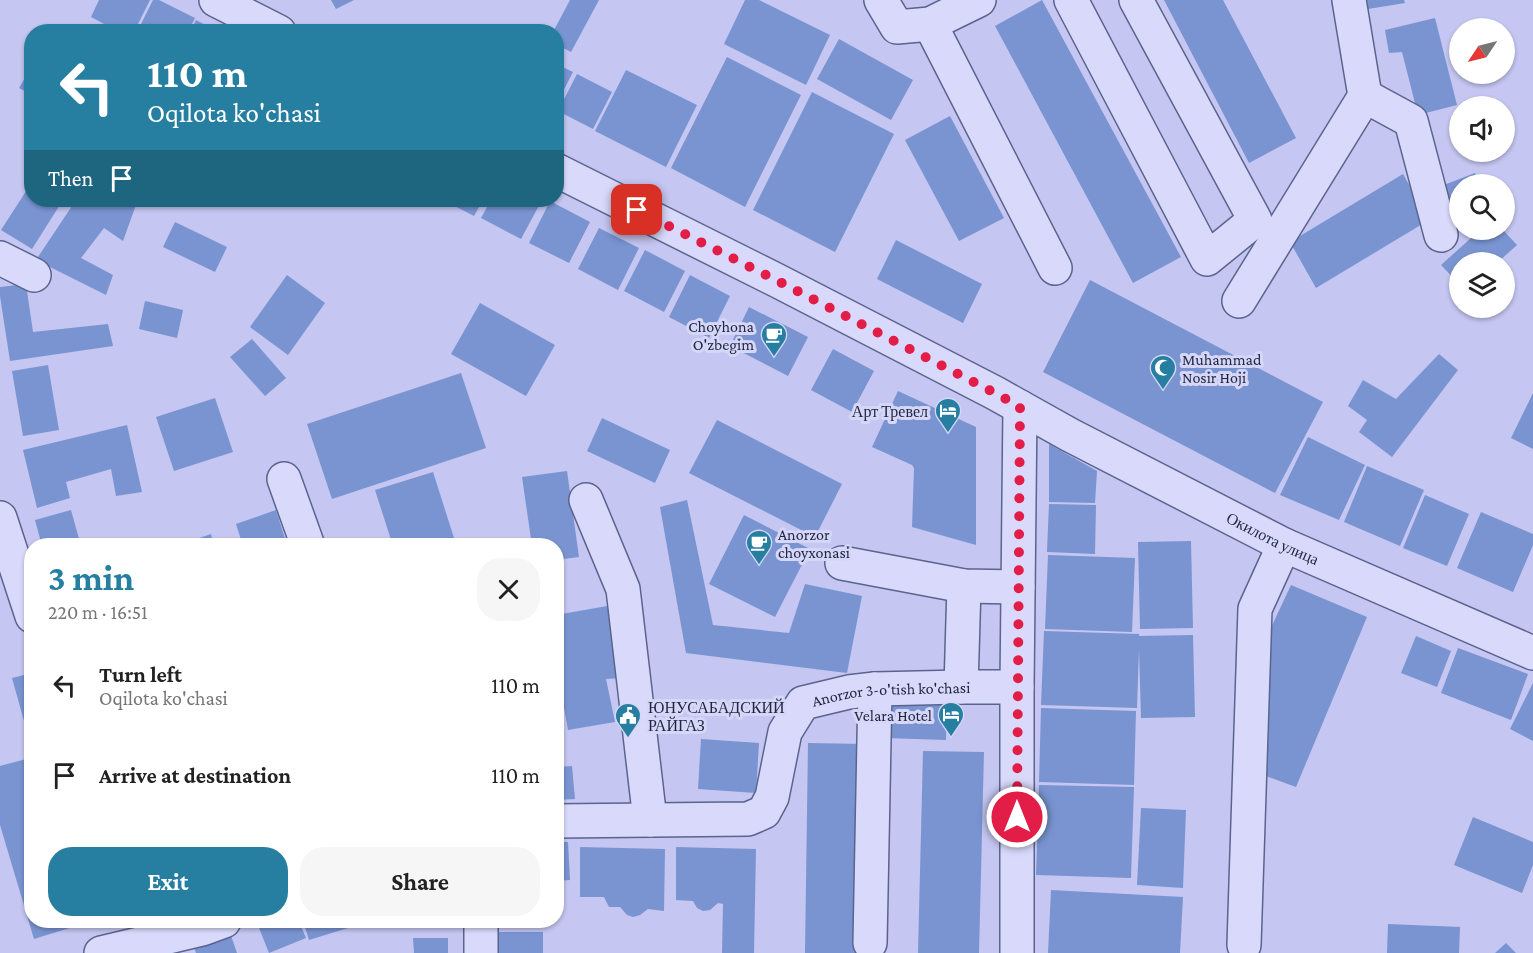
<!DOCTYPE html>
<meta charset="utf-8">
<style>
:root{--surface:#fff;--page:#f6f6f6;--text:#222;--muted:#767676;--accent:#267fa0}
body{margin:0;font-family:"Crimson Pro",serif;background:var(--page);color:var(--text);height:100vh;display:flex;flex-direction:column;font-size:22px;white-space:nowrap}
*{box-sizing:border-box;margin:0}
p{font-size:20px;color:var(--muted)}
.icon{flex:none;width:33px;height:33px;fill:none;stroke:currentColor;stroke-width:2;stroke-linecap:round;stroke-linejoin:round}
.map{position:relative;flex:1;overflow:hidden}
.panel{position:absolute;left:24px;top:538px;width:540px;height:390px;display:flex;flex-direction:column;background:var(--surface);border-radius:24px;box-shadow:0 2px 4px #0004}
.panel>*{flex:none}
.top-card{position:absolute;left:24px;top:24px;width:540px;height:183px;border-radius:24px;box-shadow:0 2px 4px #0004;background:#267fa0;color:#fff;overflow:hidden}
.needle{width:39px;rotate:235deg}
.buttons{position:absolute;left:1449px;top:18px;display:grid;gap:12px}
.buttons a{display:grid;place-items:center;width:66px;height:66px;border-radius:50%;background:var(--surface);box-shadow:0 2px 4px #0004;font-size:30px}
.pin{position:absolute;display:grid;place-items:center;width:51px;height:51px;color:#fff;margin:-26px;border-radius:12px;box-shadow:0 3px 9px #0006}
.me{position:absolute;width:66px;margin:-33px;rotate:0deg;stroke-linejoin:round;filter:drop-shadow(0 0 4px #0008)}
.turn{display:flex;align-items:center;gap:21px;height:126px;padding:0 24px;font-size:27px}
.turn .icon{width:78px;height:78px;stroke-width:2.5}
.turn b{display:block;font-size:42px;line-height:51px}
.then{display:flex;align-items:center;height:57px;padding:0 24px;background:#0003;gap:12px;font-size:22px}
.round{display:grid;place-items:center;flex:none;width:63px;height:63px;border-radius:24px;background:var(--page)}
.headline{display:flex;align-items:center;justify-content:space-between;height:102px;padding:0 24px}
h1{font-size:36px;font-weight:700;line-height:45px;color:var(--accent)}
.cta{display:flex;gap:12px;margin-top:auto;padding:12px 24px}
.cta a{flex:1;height:69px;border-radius:24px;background:var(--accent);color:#fff;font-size:24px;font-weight:700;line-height:69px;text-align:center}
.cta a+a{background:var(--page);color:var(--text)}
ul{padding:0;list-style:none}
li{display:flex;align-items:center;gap:18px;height:90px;padding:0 24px}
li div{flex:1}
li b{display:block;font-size:22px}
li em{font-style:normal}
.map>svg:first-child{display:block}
.building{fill:#7994d1}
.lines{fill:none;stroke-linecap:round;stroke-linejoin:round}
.minor-casing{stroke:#5a648d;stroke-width:36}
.minor{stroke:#d9dafb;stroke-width:33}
.route{stroke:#e11d48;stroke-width:10;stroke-dasharray:0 18}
.labels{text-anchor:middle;stroke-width:6;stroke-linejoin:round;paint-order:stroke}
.poi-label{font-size:16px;fill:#1f263d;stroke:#d6d6f8;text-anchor:end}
.street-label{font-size:16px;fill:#1f263d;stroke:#d6d6f8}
</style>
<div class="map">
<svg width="1533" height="953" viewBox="0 0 1533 953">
<rect width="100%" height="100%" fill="#c5c6f1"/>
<path class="building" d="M99 0H150L134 32H119L91 17Z
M153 0H159L195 18 188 32H137Z
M331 0H354L336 9Z
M570 0H599L571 52 556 44V32H553Z
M745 0H759L830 35 806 85 724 44Z
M1042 0 1181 257 1133 283 995 26Z
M1164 0H1223L1296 138 1249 163Z
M1367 0H1404L1405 3 1368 9Z
M1435 18 1457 105 1418 115 1402 52 1389 53 1385 30Z
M196 20 219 32H190Z
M839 39 913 80 891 120 817 79Z
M727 57 801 95 745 207 671 168Z
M556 64 573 72 556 105Z
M32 66V95L19 88Z
M626 70 697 105 666 167 595 131Z
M577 74 612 92 593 129 558 111Z
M812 92 894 134 835 252 753 210Z
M950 116 1004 218 959 241 905 140Z
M1475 173 1479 184H1460V227L1452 230 1436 188Z
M1403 174 1429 220 1316 288 1290 242Z
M32 182V200H63L32 249 1 230Z
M76 200H134L137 202 123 241 104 228 81 258 113 275 106 295 36 260Z
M443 200H483L474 216Z
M491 200H542L521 239 481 218Z
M550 201 590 222 569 263 529 243Z
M175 222 227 247 215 272 163 247Z
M599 228 639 248 618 290 578 269Z
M1480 230H1503L1517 245 1498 262H1460V285L1441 265Z
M896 240 982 284 963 323 877 279Z
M645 250 685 271 664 312 624 291Z
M287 275 325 303 288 355 250 327Z
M690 275 730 296 709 338 669 317Z
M1090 280 1323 402 1275 493 1043 372Z
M26 284 33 332 108 324 113 346 10 361 0 296V287Z
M145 301 183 310 177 338 139 329Z
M480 303 555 345 526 396 451 354Z
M749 307 808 337 788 376 730 346Z
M252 339 286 378 265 396 230 357Z
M833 349 874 371 852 412 811 390Z
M1439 354 1458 370 1392 457 1359 432 1367 420 1348 406 1363 380 1396 399Z
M48 365 59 430 23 436 12 371Z
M461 373 486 448 332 499 307 424Z
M898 391 976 427V545L912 527 914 468 912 465 872 447Z
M1533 393V449L1511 438Z
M215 398 233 452 174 471 156 417Z
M602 418 670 450 655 483 587 451Z
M717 420 842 484 815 537 689 473Z
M127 425 142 492 116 496 111 469 66 482 70 498 37 508 23 450Z
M1308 437 1365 465 1339 520 1280 495Z
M1049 444 1097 471 1095 503 1049 502Z
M1367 466 1424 490 1400 546 1344 522Z
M567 471 579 557 556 560V546H532L522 477Z
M433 472 455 541 438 546H393L375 490Z
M1425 495 1469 514 1447 566 1403 548Z
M687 500 713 625 789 633 805 584 862 596 847 673 686 653 660 507Z
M1049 504 1096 505 1095 554 1047 552Z
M71 510 81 546H42L35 520Z
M276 510 287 545 243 546 236 524Z
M1481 512 1533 534V545L1513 592 1457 568Z
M744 515 810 549 775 617 709 584Z
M211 534 214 546H177Z
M1191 541 1193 628 1140 629 1138 542Z
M1048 555 1135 558 1132 632 1045 629Z
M1291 585 1367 617 1296 787 1252 771 1253 666Z
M613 605 623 678 606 679 615 722 568 730 556 663V615Z
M1044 631 1139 634V636L1193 635 1195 717 1141 718 1139 649 1137 708 1041 705Z
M1416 636 1451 651 1437 687 1401 673Z
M1458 648 1528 674 1511 720 1441 693Z
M32 673V719L24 721 12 678Z
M1533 683V741L1510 729Z
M885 691 947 692 946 740 884 738Z
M1041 708 1136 711 1134 785 1039 782Z
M701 739 759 743 756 793 698 789Z
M808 743 865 744 862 953H805Z
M923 751 984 752 979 953H918Z
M26 759 32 778V921H74L76 926 34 939 0 825V766Z
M572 766 575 799 556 800V767Z
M1039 785 1134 787 1131 878 1036 875Z
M1141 808 1186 810 1183 888 1137 885Z
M1473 817 1533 842V865L1522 893 1454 865Z
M556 842H568L570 880 556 881Z
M580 847 665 849 664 911 648 909 640 915 633 917 627 915 620 907H609L604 897H580Z
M676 847 756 849 754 953H722L723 904 718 903 710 910 703 911 697 908 693 901 676 900Z
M1051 890 1183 897 1180 953H1048Z
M263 921H299L306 938 269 953 257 923Z
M303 921H360L361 924 309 940Z
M227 924 237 953H196L191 939Z
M1388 924 1460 927 1459 953H1387Z
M489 932H543V953H489Z
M413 938H448V953H414Z
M1506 943 1516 953H1495Z"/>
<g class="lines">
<defs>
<g id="minor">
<path d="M216 0 279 32"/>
<path d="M881 0 897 27 930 24 979 0"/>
<path d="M1071 0 1207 259 1255 220 1136 0"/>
<path d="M930 24 1055 268"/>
<path d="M1365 96 1411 121 1441 235"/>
<path id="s1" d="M556 170 778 281 995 393 1070 435 1284 545 1533 653"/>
<path d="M0 258 34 275"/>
<path d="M1239 301 1365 96 1349 0"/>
<path d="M284 479 308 546"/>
<path d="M586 500 623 589 650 820"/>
<path d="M0 518 32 616"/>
<path d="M842 563 964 586 1018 587"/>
<path d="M961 687 964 586"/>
<path id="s2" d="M556 821 748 819 764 812 772 797 785 732 803 703 849 692 875 689 961 687H1017"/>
<path d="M870 943 875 689"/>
<path d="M1244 945 1255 609 1284 545"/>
<path d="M101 953 202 929 224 921"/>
<path d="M481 953V921"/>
<path d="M1017 953V687L1020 407"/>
</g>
</defs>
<use href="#minor" class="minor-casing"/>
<use href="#minor" class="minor"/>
</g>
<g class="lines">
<path class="route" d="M637 210 778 281 995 393 1020 407 1017 817"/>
</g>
<defs>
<symbol id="cafe-pin" viewBox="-11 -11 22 30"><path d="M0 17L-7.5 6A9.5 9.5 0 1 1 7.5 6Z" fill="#267fa0" stroke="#d6d6f8"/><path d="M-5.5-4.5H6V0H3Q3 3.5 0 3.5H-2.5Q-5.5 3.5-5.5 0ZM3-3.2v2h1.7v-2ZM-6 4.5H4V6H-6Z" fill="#fff"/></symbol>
<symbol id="mosque-pin" viewBox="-11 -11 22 30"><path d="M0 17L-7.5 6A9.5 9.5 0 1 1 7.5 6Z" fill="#267fa0" stroke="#d6d6f8"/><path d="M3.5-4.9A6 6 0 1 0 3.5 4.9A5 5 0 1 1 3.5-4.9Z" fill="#fff"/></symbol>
<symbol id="hotel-pin" viewBox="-11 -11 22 30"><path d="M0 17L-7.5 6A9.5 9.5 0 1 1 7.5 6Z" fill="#267fa0" stroke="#d6d6f8"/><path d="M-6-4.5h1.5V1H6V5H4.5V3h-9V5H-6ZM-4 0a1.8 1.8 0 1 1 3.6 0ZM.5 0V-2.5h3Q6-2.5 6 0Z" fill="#fff"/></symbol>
<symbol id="civic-pin" viewBox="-11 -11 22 30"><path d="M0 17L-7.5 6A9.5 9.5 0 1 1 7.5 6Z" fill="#267fa0" stroke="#d6d6f8"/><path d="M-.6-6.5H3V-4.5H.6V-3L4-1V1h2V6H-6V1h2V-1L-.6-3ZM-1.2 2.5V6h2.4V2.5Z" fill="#fff"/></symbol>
</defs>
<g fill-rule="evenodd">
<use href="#cafe-pin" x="759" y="320" width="30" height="40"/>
<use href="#mosque-pin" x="1148" y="353" width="30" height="40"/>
<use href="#hotel-pin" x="933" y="396" width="30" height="40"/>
<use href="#cafe-pin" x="744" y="528" width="30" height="40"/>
<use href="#hotel-pin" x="936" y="700" width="30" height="40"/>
<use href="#civic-pin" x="613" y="701" width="30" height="40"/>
</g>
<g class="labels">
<g class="poi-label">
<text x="754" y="332">Choyhona<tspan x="754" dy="18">O'zbegim</tspan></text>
<text x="1182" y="365" text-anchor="start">Muhammad<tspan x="1182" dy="18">Nosir Hoji</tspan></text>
<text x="928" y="417">Арт Тревел</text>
<text x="778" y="540" text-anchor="start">Anorzor<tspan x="778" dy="18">choyxonasi</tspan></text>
<text x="648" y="713" text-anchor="start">ЮНУСАБАДСКИЙ<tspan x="648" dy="18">РАЙГАЗ</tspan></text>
<text x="932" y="721">Velara Hotel</text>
</g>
<g class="street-label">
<text dy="6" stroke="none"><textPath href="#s1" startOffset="806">Окилота улица</textPath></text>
<text dy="6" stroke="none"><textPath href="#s2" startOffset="416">Anorzor 3-o'tish ko'chasi</textPath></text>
</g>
</g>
</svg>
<div class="buttons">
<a><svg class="needle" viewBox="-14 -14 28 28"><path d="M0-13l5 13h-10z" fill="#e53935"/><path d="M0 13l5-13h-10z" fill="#767676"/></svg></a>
<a><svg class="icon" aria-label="sound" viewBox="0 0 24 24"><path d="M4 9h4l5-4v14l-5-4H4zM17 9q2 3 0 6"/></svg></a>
<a><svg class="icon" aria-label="search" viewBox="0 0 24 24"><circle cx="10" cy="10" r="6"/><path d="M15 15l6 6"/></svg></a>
<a><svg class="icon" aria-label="layers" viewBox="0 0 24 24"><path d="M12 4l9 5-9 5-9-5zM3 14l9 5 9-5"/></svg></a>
</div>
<div class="pin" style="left:637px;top:210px;background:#d93025"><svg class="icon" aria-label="arrive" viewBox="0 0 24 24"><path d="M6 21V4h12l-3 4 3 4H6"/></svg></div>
<svg class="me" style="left:1017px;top:817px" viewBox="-20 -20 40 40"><circle r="17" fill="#e11d48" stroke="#fff" stroke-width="3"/><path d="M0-11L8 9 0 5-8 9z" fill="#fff"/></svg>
<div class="top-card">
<div class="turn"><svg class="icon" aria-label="left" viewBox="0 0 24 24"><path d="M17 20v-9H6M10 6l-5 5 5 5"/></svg><div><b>110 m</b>Oqilota ko'chasi</div></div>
<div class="then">Then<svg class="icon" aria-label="arrive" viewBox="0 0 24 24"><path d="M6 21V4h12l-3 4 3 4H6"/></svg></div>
</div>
<section class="panel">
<div class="headline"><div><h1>3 min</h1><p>220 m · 16:51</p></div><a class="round"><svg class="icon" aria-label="close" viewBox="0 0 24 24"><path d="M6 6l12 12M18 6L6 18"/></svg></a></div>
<ul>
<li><svg class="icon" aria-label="left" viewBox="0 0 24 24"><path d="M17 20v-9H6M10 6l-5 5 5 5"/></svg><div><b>Turn left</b><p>Oqilota ko'chasi</p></div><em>110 m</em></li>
<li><svg class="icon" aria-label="arrive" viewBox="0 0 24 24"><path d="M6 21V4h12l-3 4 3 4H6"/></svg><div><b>Arrive at destination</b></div><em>110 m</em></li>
</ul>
<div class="cta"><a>Exit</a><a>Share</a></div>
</section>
</div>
